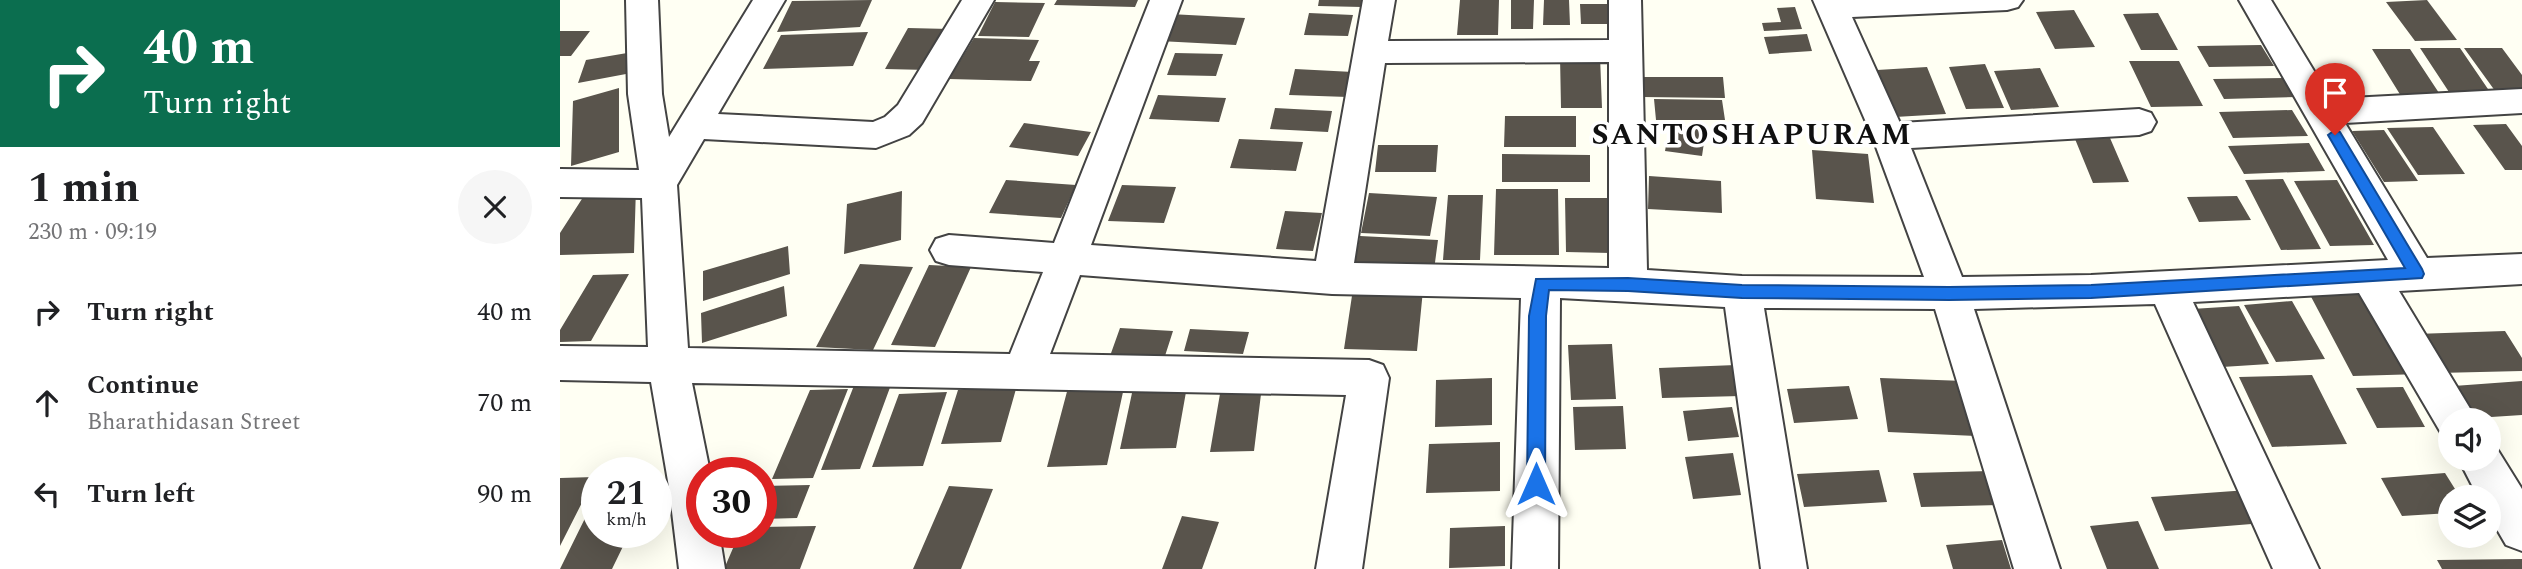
<!DOCTYPE html>
<meta charset="utf-8">
<style>
:root{--surface:#fff;--page:#f6f6f6;--text:#202124;--muted:#757577}
body{margin:0;font-family:Spectral,serif;background:var(--page);color:var(--text);height:100vh;display:flex;flex-direction:column;font-size:26px;white-space:nowrap}
*{box-sizing:border-box;margin:0}
p{font-size:23px;color:var(--muted)}
.icon{flex:none;width:38px;height:38px;fill:none;stroke:currentColor;stroke-width:2;stroke-linecap:round;stroke-linejoin:round}
.map{position:relative;flex:1;overflow:hidden}
.panel{display:flex;flex-direction:column;background:var(--surface);width:560px}
.panel>*{flex:none}
.top-card{background:#0b6e4f;color:#fff;overflow:hidden}
.tools{position:absolute;left:1878px;top:408px;display:grid;gap:14px}
.tools a{display:grid;place-items:center;width:63px;height:63px;border-radius:50%;background:var(--surface);box-shadow:0 7px 28px #0002;font-size:35px}
.speed{position:absolute;left:21px;top:457px;display:flex;gap:14px;font-size:35px;font-weight:700;text-align:center}
.speed>*{display:grid;place-content:center;width:91px;height:91px;border-radius:50%;background:var(--surface);box-shadow:0 7px 28px #0002;line-height:1}
.speed small{font-size:18px;font-weight:400}
.speed .limit{border:10px solid #d22;background:#fff;color:#111}
.pin{position:absolute;display:grid;place-items:center;width:60px;height:60px;color:#fff;margin:-72px -30px;border-radius:50% 50% 50% 0;rotate:-45deg;box-shadow:0 0 7px #0007}
.pin .icon{rotate:45deg}
.me{position:absolute;width:77px;margin:-38px;rotate:0deg;stroke-linejoin:round;filter:drop-shadow(0 0 5px #0008)}
.turn{display:flex;align-items:center;gap:24px;height:147px;padding:0 28px;font-size:32px}
.turn .icon{width:91px;height:91px;stroke-width:2.5}
.turn b{display:block;font-size:49px;line-height:60px}
.round{display:grid;place-items:center;flex:none;width:74px;height:74px;border-radius:37px;background:var(--page)}
.head{display:flex;align-items:center;justify-content:space-between;height:119px;padding:0 28px}
h1{font-size:42px;font-weight:700;line-height:52px}
ul{padding:0;list-style:none}
li{display:flex;align-items:center;gap:21px;height:91px;padding:0 28px}
li div{flex:1}
li b{display:block;font-size:26px}
li em{font-style:normal}
main{display:flex;flex:1;min-height:0}
.map>svg:first-child{display:block}
.building{fill:#59544c}
.lines{fill:none;stroke-linecap:round;stroke-linejoin:round}
.street-casing{stroke:#434343;stroke-width:4}
.street{fill:#fff;fill-rule:evenodd}
.route{fill:#1a73e8;stroke:#114b97;stroke-width:2}
.labels{text-anchor:middle;stroke-width:7;stroke-linejoin:round;paint-order:stroke}
.district-label{font-size:30px;font-weight:bold;letter-spacing:2px;fill:#101010;stroke:#fff}
</style>
<main>
<section class="panel">
<div class="top-card">
<div class="turn"><svg class="icon" aria-label="right" viewBox="0 0 24 24"><path d="M7 20v-9h11M14 6l5 5-5 5"/></svg><div><b>40 m</b>Turn right</div></div>
</div>
<div class="head"><div><h1>1 min</h1><p>230 m · 09:19</p></div><a class="round"><svg class="icon" aria-label="close" viewBox="0 0 24 24"><path d="M6 6l12 12M18 6L6 18"/></svg></a></div>
<ul>
<li><svg class="icon" aria-label="right" viewBox="0 0 24 24"><path d="M7 20v-9h11M14 6l5 5-5 5"/></svg><div><b>Turn right</b></div><em>40 m</em></li>
<li><svg class="icon" aria-label="ahead" viewBox="0 0 24 24"><path d="M12 20V5M6 11l6-6 6 6"/></svg><div><b>Continue</b><p>Bharathidasan Street</p></div><em>70 m</em></li>
<li><svg class="icon" aria-label="left" viewBox="0 0 24 24"><path d="M17 20v-9H6M10 6l-5 5 5 5"/></svg><div><b>Turn left</b></div><em>90 m</em></li>
</ul>
</section>
<div class="map">
<svg width="1962" height="569" viewBox="0 0 1962 569">
<rect width="100%" height="100%" fill="#fffff3"/>
<path class="building" d="M312 0 300 27 217 32 232 1Z
M497 0H578L575 7 494 5Z
M759 0H803L802 7 758 6Z
M900 0H939L938 35H897Z
M951 0H974L973 29H951Z
M984 0H1009L1010 25H983Z
M1867 0 1897 40 1855 41 1826 2Z
M435 2 485 3 469 37 418 36Z
M1020 4H1049V24H1021Z
M1235 7 1242 29 1204 31 1202 23 1221 22 1217 8Z
M1514 10 1535 47 1495 49 1476 12Z
M749 13 793 15 788 36 744 35Z
M1598 13 1618 50H1581L1563 14Z
M610 14 685 18 676 45 599 41Z
M348 28 390 29 368 70 325 69Z
M0 31H30L11 56H0Z
M308 32 293 66 203 69 221 35Z
M1247 34 1252 51 1209 54 1204 37Z
M414 38 479 40 469 61H480L471 81 389 79Z
M1701 45 1714 66 1649 67 1637 46Z
M1860 48H1900L1930 92H1889Z
M1904 48H1942L1962 75V95H1938Z
M1812 49H1850L1881 96H1841Z
M73 52 66 74 18 83 26 60Z
M615 53 663 54 656 76 607 75Z
M1000 56H1040L1042 108H1001Z
M1569 61H1619L1643 106 1591 107Z
M1425 64 1444 108 1406 109 1389 67Z
M1367 67 1386 114 1335 117 1317 70Z
M1480 68 1499 107 1451 110 1434 71Z
M735 69 793 72 788 97 729 95Z
M1081 77H1163L1165 98 1083 97Z
M1724 78 1736 97 1664 99 1653 79Z
M59 88V152L11 166 13 101Z
M598 95 666 98 659 122 589 119Z
M1094 99 1162 100 1165 120H1096Z
M715 108 772 111 768 132 710 129Z
M1732 110 1748 136 1673 138 1659 112Z
M945 116H1016V147H944Z
M464 123 531 132 518 156 449 147Z
M1110 124 1146 129 1142 156 1105 151Z
M1946 124 1962 146V170H1945L1913 125Z
M1873 127 1905 174 1858 175 1827 128Z
M1824 130 1858 181 1824 182 1792 131Z
M1550 138 1569 182 1533 183 1515 139Z
M679 139 743 142 736 171 670 168Z
M1749 143 1765 171 1684 174 1668 146Z
M818 145H878L876 172H815Z
M1252 150 1308 154 1314 203 1256 199Z
M942 154 1030 155V182H942Z
M1089 176 1161 181 1162 213 1088 209Z
M1723 179 1761 249 1721 250 1685 180Z
M446 180 516 185 501 218 429 213Z
M1777 180 1814 245 1770 246 1734 181Z
M562 185 616 187 604 223 548 221Z
M76 187 74 253 0 255V233L29 188Z
M936 189H998L999 255H934Z
M342 191 341 240 284 254 287 204Z
M809 193 877 197 870 236 801 233Z
M888 195H923L920 260H883Z
M1677 196 1691 220 1639 222 1627 197Z
M1005 198H1048L1051 253 1006 252Z
M725 211 762 213 753 251 716 249Z
M800 236 878 240 874 270 794 266Z
M228 246 230 274 143 301V271Z
M300 264 353 267 313 350 256 347Z
M369 265 411 267 375 347 331 345Z
M69 274 31 341 0 342V330L33 275Z
M224 286 227 316 142 343 141 313Z
M793 289 863 290 857 351 784 349Z
M1813 290 1861 374 1793 376 1748 291Z
M1732 301 1765 359 1716 362 1684 305Z
M1679 306 1709 364 1662 367 1632 309Z
M560 328 613 331 604 359 550 356Z
M630 329 689 332 683 354 624 351Z
M1945 331 1962 358V371L1878 373 1855 334Z
M1052 344 1056 399 1011 400 1008 345Z
M1176 365 1181 396 1102 398 1099 368Z
M1752 375 1787 444 1712 447 1679 377Z
M932 378V425L875 427 876 380Z
M1320 378 1405 381 1416 436 1328 432Z
M1962 381V415L1900 419 1880 387Z
M332 382 300 469 261 470 295 383Z
M565 383 547 465 487 467 509 384Z
M702 386 694 451 650 452 661 388Z
M1289 386 1298 419 1234 423 1227 389Z
M1843 387 1865 427 1817 428 1796 388Z
M288 389 253 478 212 479 250 390Z
M456 389 441 442 381 444 398 390Z
M387 392 363 466 312 467 339 394Z
M626 392 616 448 560 449 572 393Z
M1063 406 1066 449 1015 450 1013 407Z
M1172 407 1179 437 1128 441 1123 411Z
M940 442V491L866 493 869 444Z
M1173 453 1181 495 1133 499 1125 457Z
M1319 470 1327 502 1244 507 1237 474Z
M1430 471 1439 505 1361 507 1353 473Z
M1885 473 1900 497H1890V513L1842 516 1821 478Z
M35 477 0 546V478Z
M250 485 237 518 201 519V486Z
M389 486 433 489 401 569H353Z
M1688 490 1704 523 1605 531 1591 497Z
M37 494V532H70L52 569H0Z
M622 516 659 522 642 569H602Z
M1578 521 1599 569H1547L1530 526Z
M256 526 240 569H164L180 532H201V527Z
M945 526V566L889 568 890 528Z
M1442 540 1451 569H1393L1386 545Z
M1962 559V569H1882L1877 560Z"/>
<g class="lines">
<defs>
<path id="street" d="M66 0H98L102 94 109 137 193 0H225L158 114 313 122 325 117 338 105 402 0H434L362 123 349 135 316 148 144 139 117 185 128 348 450 354 483 272 389 265 376 261 370 250 376 239 389 235 494 243 590 0H622L531 245 756 261 803 0H835L828 41 1049 40V0H1081L1087 270 1182 276 1364 277 1312 136 1253 0H1463L1458 7 1447 10 1292 17 1340 123 1579 109 1591 113 1596 122 1591 131 1579 135 1351 148 1402 277 1531 275 1828 260 1679 0H1711L1771 99 1962 89V113L1785 123 1867 258 1962 254V284L1839 291 1917 420H1890V436L1881 433 1799 293 1633 302 1759 569H1713L1595 304 1414 309 1500 569H1454L1375 309 1204 308 1247 569H1201L1165 307 1000 298 998 569H952L961 298 772 294 520 275 490 354 809 360 823 365 829 378 802 569H756L786 395 132 383 150 472H142V532H159L165 569H119L109 487 91 382 0 380V346L88 347 82 198 0 197V169L79 170 68 94ZM1049 62V268L794 263 825 63Z
M1928 442 1934 444 1962 489V551L1946 545 1928 514V497H1918L1898 458H1928Z"/>
</defs>
<use href="#street" class="street-casing"/>
<use href="#street" class="street"/>
</g>
<path class="route" d="M1775 130 1780 132 1862 269 1864 274 1862 278 1531 298 1389 300 1182 298 1068 291 989 290 986 316 985 484 983 489 976 492 970 489 967 484 969 316 976 279 1068 278 1182 285 1389 287 1531 285 1845 268 1768 135Z"/>
<g class="labels">
<g class="district-label">
<text x="1192" y="144">SANTOSHAPURAM</text>
</g>
</g>
</svg>
<div class="tools">
<a><svg class="icon" aria-label="sound" viewBox="0 0 24 24"><path d="M4 9h4l5-4v14l-5-4H4zM17 9q2 3 0 6"/></svg></a>
<a><svg class="icon" aria-label="layers" viewBox="0 0 24 24"><path d="M12 4l9 5-9 5-9-5zM3 14l9 5 9-5"/></svg></a>
</div>
<div class="speed"><div>21<small>km/h</small></div><div class="limit">30</div></div>
<div class="pin" style="left:1775px;top:135px;background:#d93025"><svg class="icon" aria-label="arrive" viewBox="0 0 24 24"><path d="M6 21V4h12l-3 4 3 4H6"/></svg></div>
<svg class="me" style="left:976px;top:484px" viewBox="-20 -20 40 40"><path d="M0-17L14 15 0 8-14 15z" fill="#1a73e8" stroke="#fff" stroke-width="4"/></svg>
</div>
</main>
